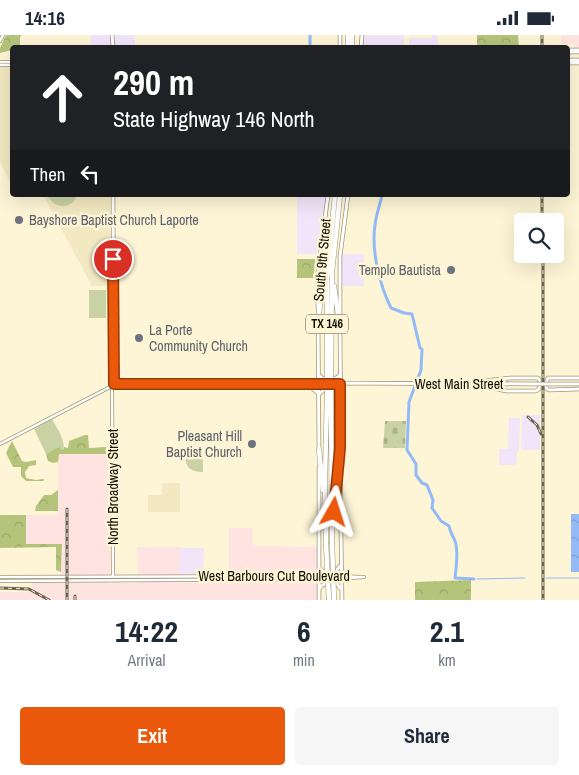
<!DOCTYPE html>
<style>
:root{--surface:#fff;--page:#f6f6f7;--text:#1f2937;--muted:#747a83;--accent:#ea580c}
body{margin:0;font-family:"Archivo Narrow",sans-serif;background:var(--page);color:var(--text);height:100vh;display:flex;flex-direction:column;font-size:19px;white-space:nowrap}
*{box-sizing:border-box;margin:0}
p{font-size:16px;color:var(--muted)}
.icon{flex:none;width:28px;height:28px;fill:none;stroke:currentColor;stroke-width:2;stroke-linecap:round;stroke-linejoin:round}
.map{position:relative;height:565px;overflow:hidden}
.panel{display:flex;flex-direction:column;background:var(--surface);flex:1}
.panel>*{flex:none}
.banner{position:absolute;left:10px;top:10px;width:560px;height:152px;border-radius:5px;box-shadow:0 5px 20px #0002;background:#202124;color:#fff;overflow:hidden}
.buttons{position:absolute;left:514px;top:178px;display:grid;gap:10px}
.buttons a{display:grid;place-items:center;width:50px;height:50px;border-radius:5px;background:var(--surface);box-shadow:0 5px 20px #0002;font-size:25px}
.pin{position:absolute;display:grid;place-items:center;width:42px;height:42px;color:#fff;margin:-21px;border:2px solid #fff;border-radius:50%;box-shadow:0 1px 5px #0007}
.me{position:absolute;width:55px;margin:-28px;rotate:6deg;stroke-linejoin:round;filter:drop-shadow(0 0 4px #0008)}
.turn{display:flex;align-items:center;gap:18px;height:105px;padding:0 20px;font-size:22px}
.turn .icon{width:65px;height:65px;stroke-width:2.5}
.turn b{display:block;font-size:35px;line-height:42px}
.then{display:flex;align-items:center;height:48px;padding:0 20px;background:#0003;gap:10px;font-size:19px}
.eta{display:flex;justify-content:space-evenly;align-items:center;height:85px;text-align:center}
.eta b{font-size:30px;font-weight:700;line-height:35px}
.button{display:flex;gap:10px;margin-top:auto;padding:10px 20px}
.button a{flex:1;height:58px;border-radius:5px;background:var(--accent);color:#fff;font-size:20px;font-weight:700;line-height:58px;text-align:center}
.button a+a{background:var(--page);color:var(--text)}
.status{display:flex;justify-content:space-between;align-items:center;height:35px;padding:0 25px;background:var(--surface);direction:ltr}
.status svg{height:14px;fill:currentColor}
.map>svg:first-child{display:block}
.commercial{fill:#f2e5f9}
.industrial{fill:#fee3e1}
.built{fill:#f2e8c1}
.grass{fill:#c8d2a4}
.forest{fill:url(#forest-crowns)}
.cemetery{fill:url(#cemetery-stones)}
.water{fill:url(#water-ripples)}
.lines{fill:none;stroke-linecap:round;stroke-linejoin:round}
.stream{stroke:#92baf7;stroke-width:1}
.river{stroke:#92baf7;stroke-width:3}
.minor-casing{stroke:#9e9678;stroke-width:4}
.major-casing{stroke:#9e9678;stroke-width:4.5}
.highway-casing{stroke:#9e9678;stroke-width:5.5}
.minor{stroke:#fff;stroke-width:2.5}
.major{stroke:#fff;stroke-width:3}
.highway{stroke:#fff;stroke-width:4.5}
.rail-casing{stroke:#6b6653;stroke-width:3}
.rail{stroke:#fdf5d5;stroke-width:1;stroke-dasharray:4;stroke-linecap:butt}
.major-bridge-casing{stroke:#9e9678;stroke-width:4.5;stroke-linecap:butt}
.highway-bridge-casing{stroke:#9e9678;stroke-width:5.5;stroke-linecap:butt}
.major-bridge{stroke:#fff;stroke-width:3}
.highway-bridge{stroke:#fff;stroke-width:4.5}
.route-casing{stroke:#983908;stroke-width:12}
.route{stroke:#ea580c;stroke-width:9}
.worship-dot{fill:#6b7280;stroke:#fdf5d5;stroke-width:2}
.labels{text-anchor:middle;stroke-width:5;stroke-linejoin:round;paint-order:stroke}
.shield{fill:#fdf5d5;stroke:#585443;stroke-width:1}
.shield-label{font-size:12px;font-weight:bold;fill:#120f05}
.worship-label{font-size:14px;fill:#5b616d;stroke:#fdf5d5;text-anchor:start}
.street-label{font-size:14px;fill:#120f05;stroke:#fdf5d5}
</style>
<div class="status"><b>14:16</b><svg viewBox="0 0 49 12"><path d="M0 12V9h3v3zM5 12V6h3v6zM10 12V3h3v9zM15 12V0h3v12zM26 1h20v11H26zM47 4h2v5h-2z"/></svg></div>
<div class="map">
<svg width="579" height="565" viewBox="0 0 579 565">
<defs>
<pattern id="forest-crowns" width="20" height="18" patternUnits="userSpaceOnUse" patternTransform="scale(1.25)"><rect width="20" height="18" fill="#b5c47b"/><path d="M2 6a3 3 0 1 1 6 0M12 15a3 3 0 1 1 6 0" fill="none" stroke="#9ba769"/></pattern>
<pattern id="cemetery-stones" width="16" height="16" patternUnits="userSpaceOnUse" patternTransform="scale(1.25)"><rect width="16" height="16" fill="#c8d2a4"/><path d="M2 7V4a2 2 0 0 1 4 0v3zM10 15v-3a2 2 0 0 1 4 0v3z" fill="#abb38c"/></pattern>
<pattern id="water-ripples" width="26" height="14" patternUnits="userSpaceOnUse" patternTransform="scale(1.25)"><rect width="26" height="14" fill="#92baf7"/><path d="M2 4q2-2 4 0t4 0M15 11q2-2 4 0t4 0" fill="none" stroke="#7d9fd2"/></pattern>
</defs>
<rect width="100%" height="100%" fill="#fdf5d5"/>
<path class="commercial" d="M91 0H135V12H90Z
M363 0H404V12H363Z
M432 0H438V12H409V3H431Z
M297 160H326L317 219H297Z
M342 219H364V251H342Z
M522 380H540V415H521Z
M509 383H520L519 416H517L516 430H499V414H508Z
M179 513H204L203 539H179Z"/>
<path class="industrial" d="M561 0H579V13H574L573 9H561Z
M58 419H110V548H138L137 512H180L179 548 229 547V493H252L253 511 317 512V565H0V557H31L33 541 61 540 62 509H26V480H58Z"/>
<path class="built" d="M0 32H12V151L0 127Z
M43 160H110V251H92Z
M162 448H180V477H148V460H162Z"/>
<path class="grass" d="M47 160H75L76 164C67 175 54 173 47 160Z
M89 255H106V283H89Z
M52 384C57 394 66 405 63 415L58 412 46 419 34 394Z
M185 419H203V437C190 437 185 432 185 419Z"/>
<path class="forest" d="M6 0H22L20 2V12H12V15L0 18V13Z
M477 0H518L519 12 477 11Z
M297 224H316L313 243H297Z
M85 400H88L89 413 106 412V414H111L112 418 110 419H59L58 427 53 428 48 426 46 419 58 412 63 415 64 412 68 413 69 406Z
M12 406 22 426 26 427 36 425V430L29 431 25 437 26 443 36 445 44 444V446H26L21 441V432H13L6 418Z
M58 455V476H35L36 471 44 460H51Z
M0 480H26V509H62L61 537 56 535V512L0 513Z
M471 545V565H415V547Z"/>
<path class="cemetery" d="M385 386H406L405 413H383Z"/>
<path class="water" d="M571 479H579V537H571Z"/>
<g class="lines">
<path class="stream" d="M546 543H579
M477 544 525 543"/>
<path class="river" d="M310 12V0
M382 160C380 170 376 180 375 190 371 216 380 251 391 273L404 278 412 279 420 313 422 314 421 335 409 367 407 415 416 429V440L422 448 427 450 433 465 432 473 441 486 449 491C450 497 453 501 455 506 459 517 456 532 455 543L474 544"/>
<defs>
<path id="minor" d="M0 6 3 0
M0 27H12
M0 30H12
M0 409 112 351 113 541
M333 541 362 542
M0 542 328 541
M333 544 364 542
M0 546 328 544"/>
<path id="major" d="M112 0 113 12
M340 12V0
M361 12 362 0
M568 15H579
M568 17H579
M568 25H579
M568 28H579
M113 160 114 351
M318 274V237L328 160
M340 284V221L348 160
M318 285 319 416
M340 293 341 414
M319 340C323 346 335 346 340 340
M511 343H538L540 346 539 354 536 356H506L476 349 483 346Z
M579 343H548L545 350 547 354 549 355 579 354
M112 349 322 351 339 350
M552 349H579
M306 350 335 348 535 349
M311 352 319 359C323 354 334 353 339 358
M319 432V565
M340 433 342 565
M319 533 324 537H335L340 531
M319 555 321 551 325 549H337L340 553"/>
<path id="highway" d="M348 0V12
M352 12V0
M334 251 340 294
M318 285 322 255 325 246
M327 336V242L335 160
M331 336 332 237 340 160
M331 362 332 507
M319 414 323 455
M334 472 341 413
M326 508 325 443 327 362"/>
</defs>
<use href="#minor" class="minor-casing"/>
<use href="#major" class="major-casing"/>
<use href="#highway" class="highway-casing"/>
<use href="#minor" class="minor"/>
<use href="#major" class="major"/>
<use href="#highway" class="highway"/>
<defs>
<path id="rail" d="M542 0V12
M542 160V186
M543 219V565
M528 382 537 390 541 399
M67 474V565
M0 553 29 554 49 565
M75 561V565"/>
</defs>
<use href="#rail" class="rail-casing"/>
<use href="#rail" class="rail"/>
<defs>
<path id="major-bridge" d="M535 349H552"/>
<path id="highway-bridge" d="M331 336V362
M327 362V336
M332 507 334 565
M326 508 329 565"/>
</defs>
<use href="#major-bridge" class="major-bridge-casing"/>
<use href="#highway-bridge" class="highway-bridge-casing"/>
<use href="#major-bridge" class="major-bridge"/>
<use href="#highway-bridge" class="highway-bridge"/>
</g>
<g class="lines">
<defs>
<path id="route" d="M113 224 114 349H340V413L334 477"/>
</defs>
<use href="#route" class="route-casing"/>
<use href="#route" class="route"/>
</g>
<g class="worship-dot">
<circle cx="19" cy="185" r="5"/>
<circle cx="451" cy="235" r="5"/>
<circle cx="139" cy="303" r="5"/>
<circle cx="252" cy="409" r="5"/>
</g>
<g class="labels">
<rect class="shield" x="306" y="279.5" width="42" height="19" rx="4"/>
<g class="shield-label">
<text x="327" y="293">TX 146</text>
</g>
<g class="worship-label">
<text x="29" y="190">Bayshore Baptist Church Laporte</text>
<text x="441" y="240" text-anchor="end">Templo Bautista</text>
<text x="149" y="300">La Porte<tspan x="149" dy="16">Community Church</tspan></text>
<text x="242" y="406" text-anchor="end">Pleasant Hill<tspan x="242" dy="16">Baptist Church</tspan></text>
</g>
<g class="street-label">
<text transform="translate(322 225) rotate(-85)" y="5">South 9th Street</text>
<text x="459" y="354">West Main Street</text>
<text transform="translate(113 452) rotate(-90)" y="5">North Broadway Street</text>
<text x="274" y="546">West Barbours Cut Boulevard</text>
</g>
</g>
</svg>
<div class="buttons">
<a><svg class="icon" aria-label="search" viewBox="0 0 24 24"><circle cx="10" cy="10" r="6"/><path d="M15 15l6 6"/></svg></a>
</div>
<div class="pin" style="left:113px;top:224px;background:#d93025"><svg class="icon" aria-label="arrive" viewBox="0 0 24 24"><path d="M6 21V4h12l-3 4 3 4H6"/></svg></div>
<svg class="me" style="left:334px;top:477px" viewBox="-20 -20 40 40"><path d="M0-17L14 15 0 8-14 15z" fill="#ea580c" stroke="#fff" stroke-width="4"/></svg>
<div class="banner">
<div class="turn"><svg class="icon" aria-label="ahead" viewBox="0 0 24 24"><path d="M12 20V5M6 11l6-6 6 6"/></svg><div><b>290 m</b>State Highway 146 North</div></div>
<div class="then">Then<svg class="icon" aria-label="left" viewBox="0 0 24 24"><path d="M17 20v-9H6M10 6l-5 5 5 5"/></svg></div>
</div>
</div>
<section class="panel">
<div class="eta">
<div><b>14:22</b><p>Arrival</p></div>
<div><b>6</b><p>min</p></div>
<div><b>2.1</b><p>km</p></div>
</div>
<div class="button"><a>Exit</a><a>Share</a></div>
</section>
